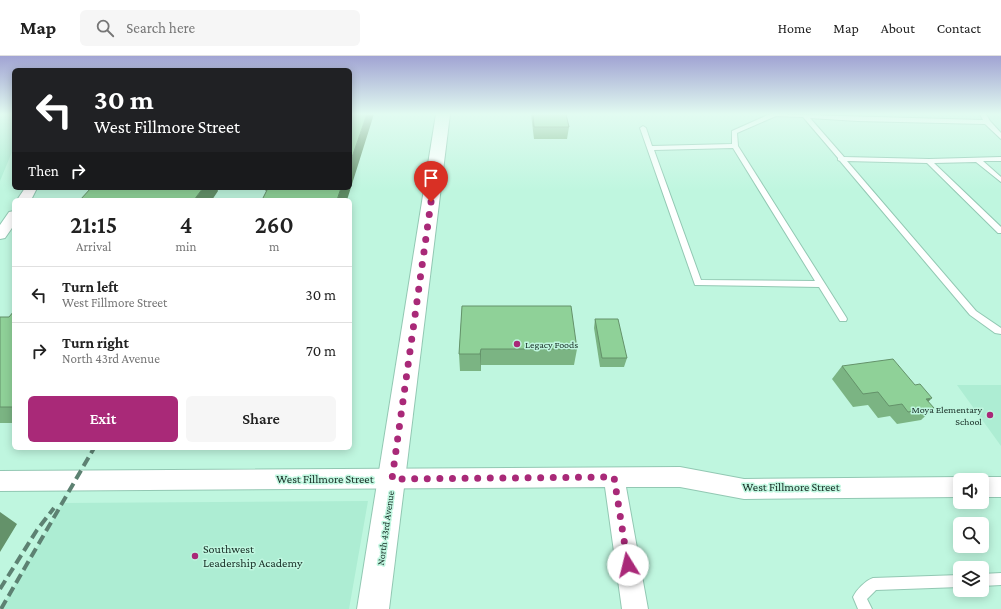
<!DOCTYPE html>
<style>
:root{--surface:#fff;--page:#f6f6f6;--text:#222;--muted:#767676;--line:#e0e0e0;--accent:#a92978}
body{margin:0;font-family:"Crimson Pro",serif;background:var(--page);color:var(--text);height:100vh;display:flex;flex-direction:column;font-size:15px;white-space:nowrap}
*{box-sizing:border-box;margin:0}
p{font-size:13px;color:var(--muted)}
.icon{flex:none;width:22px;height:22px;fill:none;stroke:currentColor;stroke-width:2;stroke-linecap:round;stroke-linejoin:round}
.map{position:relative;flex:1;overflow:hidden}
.side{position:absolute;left:12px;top:142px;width:340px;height:252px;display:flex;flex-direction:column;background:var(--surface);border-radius:6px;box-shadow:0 2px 10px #0003}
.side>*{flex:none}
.guide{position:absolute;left:12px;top:12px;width:340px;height:122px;border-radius:6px;box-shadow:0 2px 10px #0003;background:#202124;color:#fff;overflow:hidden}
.buttons{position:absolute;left:953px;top:417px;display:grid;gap:8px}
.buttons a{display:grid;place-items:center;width:36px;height:36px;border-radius:6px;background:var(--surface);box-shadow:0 2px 10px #0003;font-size:20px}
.pin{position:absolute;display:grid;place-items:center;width:34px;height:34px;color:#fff;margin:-41px -17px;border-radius:50% 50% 50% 0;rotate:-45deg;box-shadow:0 0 4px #0007}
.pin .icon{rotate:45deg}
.me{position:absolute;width:44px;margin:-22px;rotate:351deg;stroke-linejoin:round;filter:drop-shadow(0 0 3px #0008)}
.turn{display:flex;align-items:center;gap:14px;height:84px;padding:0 16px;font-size:18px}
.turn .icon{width:52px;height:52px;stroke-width:2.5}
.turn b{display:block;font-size:28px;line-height:34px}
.then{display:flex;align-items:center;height:38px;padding:0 16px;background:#0003;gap:8px;font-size:15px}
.eta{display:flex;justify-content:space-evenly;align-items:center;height:68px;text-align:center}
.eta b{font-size:24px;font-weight:600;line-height:28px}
.button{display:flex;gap:8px;margin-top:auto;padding:8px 16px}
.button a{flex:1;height:46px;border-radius:6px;background:var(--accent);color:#fff;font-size:16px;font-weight:600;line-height:46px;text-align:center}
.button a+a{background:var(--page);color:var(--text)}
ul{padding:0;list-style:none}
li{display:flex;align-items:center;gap:12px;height:56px;padding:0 16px;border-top:1px solid var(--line)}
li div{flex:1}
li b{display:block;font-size:15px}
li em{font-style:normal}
header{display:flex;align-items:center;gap:24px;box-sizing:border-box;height:56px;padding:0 20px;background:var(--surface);border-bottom:1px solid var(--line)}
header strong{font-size:19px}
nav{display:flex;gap:22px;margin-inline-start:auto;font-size:14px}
.search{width:280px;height:36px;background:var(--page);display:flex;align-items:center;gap:10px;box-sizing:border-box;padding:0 14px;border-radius:6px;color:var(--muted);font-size:15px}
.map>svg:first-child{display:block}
.built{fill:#adedd3}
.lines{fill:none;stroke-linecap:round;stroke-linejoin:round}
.lane-casing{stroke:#92c8b3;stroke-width:2}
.street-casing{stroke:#92c8b3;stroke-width:2}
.secondary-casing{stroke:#92c8b3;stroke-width:2}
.lane{fill:#fff;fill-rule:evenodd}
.street{fill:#fff;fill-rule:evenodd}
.secondary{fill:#fff;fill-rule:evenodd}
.rail{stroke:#5d8172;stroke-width:4;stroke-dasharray:10 5;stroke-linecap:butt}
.wall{fill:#7bb483}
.shaded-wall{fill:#64926a}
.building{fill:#8fd198;stroke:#64926a}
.route{stroke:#a92978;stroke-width:7;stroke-dasharray:0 12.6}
.poi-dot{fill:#a92978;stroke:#bff6df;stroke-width:1.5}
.labels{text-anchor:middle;stroke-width:3;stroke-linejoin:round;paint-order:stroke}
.poi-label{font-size:10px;fill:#172d25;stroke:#bff6df;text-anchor:start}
.street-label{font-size:10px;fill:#172d25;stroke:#bff6df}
.near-street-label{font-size:12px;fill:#172d25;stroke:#bff6df}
.near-poi-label{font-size:12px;fill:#172d25;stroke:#bff6df;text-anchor:start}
</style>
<header>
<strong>Map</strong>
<div class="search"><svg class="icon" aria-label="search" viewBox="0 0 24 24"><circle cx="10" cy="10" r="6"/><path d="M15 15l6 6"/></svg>Search here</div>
<nav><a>Home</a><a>Map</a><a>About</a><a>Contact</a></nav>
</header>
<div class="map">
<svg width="1001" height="553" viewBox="0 0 1001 553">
<rect width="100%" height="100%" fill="#bff6df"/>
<path class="built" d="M0 58H14V91L0 125Z
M957 329H1001V390Z
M368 445 349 553H1L63 447Z"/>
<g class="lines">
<defs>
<path id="lane" d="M770 58 983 64 980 58H986L990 65 1001 77V83L985 68 858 65 810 62 844 101 929 103 1001 101V105H983L1001 121V126L976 106 934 107 1001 171V177H998L927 107 847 105 976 255 1001 272V278L995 277 970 259 840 105 838 104V102L803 61 776 60 737 77 738 90 846 261 847 263 846 265H840L819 231 695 229 640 72 643 70 646 72 652 90 732 88V75ZM733 92 815 225 701 224 654 94Z
M1001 517V529L982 530V518Z
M960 519V531L876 534 867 543 872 553H858L853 541C857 533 865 525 873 522Z"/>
<path id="street" d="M25 132H37L31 144H17Z
M14 155V169L5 182 0 183V169L9 156Z
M680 411 744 423 960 421 968 424H960V441L744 443 680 431H626L648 553H622L605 431 0 435V415Z
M982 421H1001V441H982V424H974Z"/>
<path id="secondary" d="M436 58H450L389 553H357Z"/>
</defs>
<use href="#lane" class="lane-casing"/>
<use href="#street" class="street-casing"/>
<use href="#secondary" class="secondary-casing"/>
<use href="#lane" class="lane"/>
<use href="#street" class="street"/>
<use href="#secondary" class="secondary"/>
<path class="rail" d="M0 533 37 474 54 452
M1 553 94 392"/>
</g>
<path class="wall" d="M531 58H566L569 71 567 83H534Z
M462 250 577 293 574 309H481V315H460L459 298Z
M14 255V367H0V261H9Z
M595 263 627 302 624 311H600L594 272Z
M842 310 928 346 934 352 921 364 897 368 890 360 878 362 868 349 853 351 832 323Z"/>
<path class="shaded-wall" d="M367 58H374L347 144H337L341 132H350V107Z
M203 132H217L218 135 212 144H194Z
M481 293V315L480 298Z
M932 342 920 354 926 343Z
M0 456 17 468 0 496Z"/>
<path class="building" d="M350 58H367L350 107Z
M533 58H566L569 71H534Z
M91 132H203L194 144H80Z
M266 132H341L337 144H262L267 134H265Z
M462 250H571L577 293H481L480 298H459Z
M14 255V351H0V261H9Z
M595 263H618L627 302H602Z
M893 303 915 329 920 328 932 342 926 343 934 352 908 356 902 348 889 350 878 336 863 338 842 310Z"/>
<linearGradient id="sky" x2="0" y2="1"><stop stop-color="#a1a4d3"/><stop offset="0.43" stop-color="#e2fbf1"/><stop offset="1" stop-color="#e2fbf1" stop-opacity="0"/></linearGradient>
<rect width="1001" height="135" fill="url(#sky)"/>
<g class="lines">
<path class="route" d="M431 146 392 423 614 421 628 509"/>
</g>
<g class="poi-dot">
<circle cx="517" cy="288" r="4"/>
<circle cx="990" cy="359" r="4"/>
<circle cx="195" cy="500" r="4"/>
</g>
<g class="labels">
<g class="poi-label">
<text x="525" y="292">Legacy Foods</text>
<text x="982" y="357" text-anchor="end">Moya Elementary<tspan x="982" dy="12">School</tspan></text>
</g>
<g class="street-label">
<text transform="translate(385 472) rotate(-82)" y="4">North 43rd Avenue</text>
</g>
<g class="near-street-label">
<text x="325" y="427">West Fillmore Street</text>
<text x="791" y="435">West Fillmore Street</text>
</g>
<g class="near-poi-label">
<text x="203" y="497">Southwest<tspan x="203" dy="14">Leadership Academy</tspan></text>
</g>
</g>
</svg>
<div class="buttons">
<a><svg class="icon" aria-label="sound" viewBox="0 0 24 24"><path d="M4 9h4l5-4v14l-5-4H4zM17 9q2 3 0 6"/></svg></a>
<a><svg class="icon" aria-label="search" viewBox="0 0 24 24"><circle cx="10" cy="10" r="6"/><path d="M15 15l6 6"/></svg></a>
<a><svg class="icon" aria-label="layers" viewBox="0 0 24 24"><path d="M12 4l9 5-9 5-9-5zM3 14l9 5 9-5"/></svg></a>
</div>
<div class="pin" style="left:431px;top:146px;background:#d93025"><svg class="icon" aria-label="arrive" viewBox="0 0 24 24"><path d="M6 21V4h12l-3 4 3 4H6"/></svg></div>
<svg class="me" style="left:628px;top:509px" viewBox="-20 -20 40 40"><circle r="19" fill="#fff"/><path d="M0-13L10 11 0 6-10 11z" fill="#a92978"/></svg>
<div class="guide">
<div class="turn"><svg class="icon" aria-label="left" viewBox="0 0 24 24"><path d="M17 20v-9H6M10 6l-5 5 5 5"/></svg><div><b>30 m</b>West Fillmore Street</div></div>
<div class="then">Then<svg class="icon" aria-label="right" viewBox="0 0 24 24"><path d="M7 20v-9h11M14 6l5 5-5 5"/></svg></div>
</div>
<section class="side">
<div class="eta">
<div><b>21:15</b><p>Arrival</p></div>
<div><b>4</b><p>min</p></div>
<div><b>260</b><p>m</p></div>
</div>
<ul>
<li><svg class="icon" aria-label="left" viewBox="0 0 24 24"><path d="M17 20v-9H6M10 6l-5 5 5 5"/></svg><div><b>Turn left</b><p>West Fillmore Street</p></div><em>30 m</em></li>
<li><svg class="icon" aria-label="right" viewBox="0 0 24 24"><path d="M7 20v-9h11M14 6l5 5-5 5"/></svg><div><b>Turn right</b><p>North 43rd Avenue</p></div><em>70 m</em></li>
</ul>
<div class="button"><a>Exit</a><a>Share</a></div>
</section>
</div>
